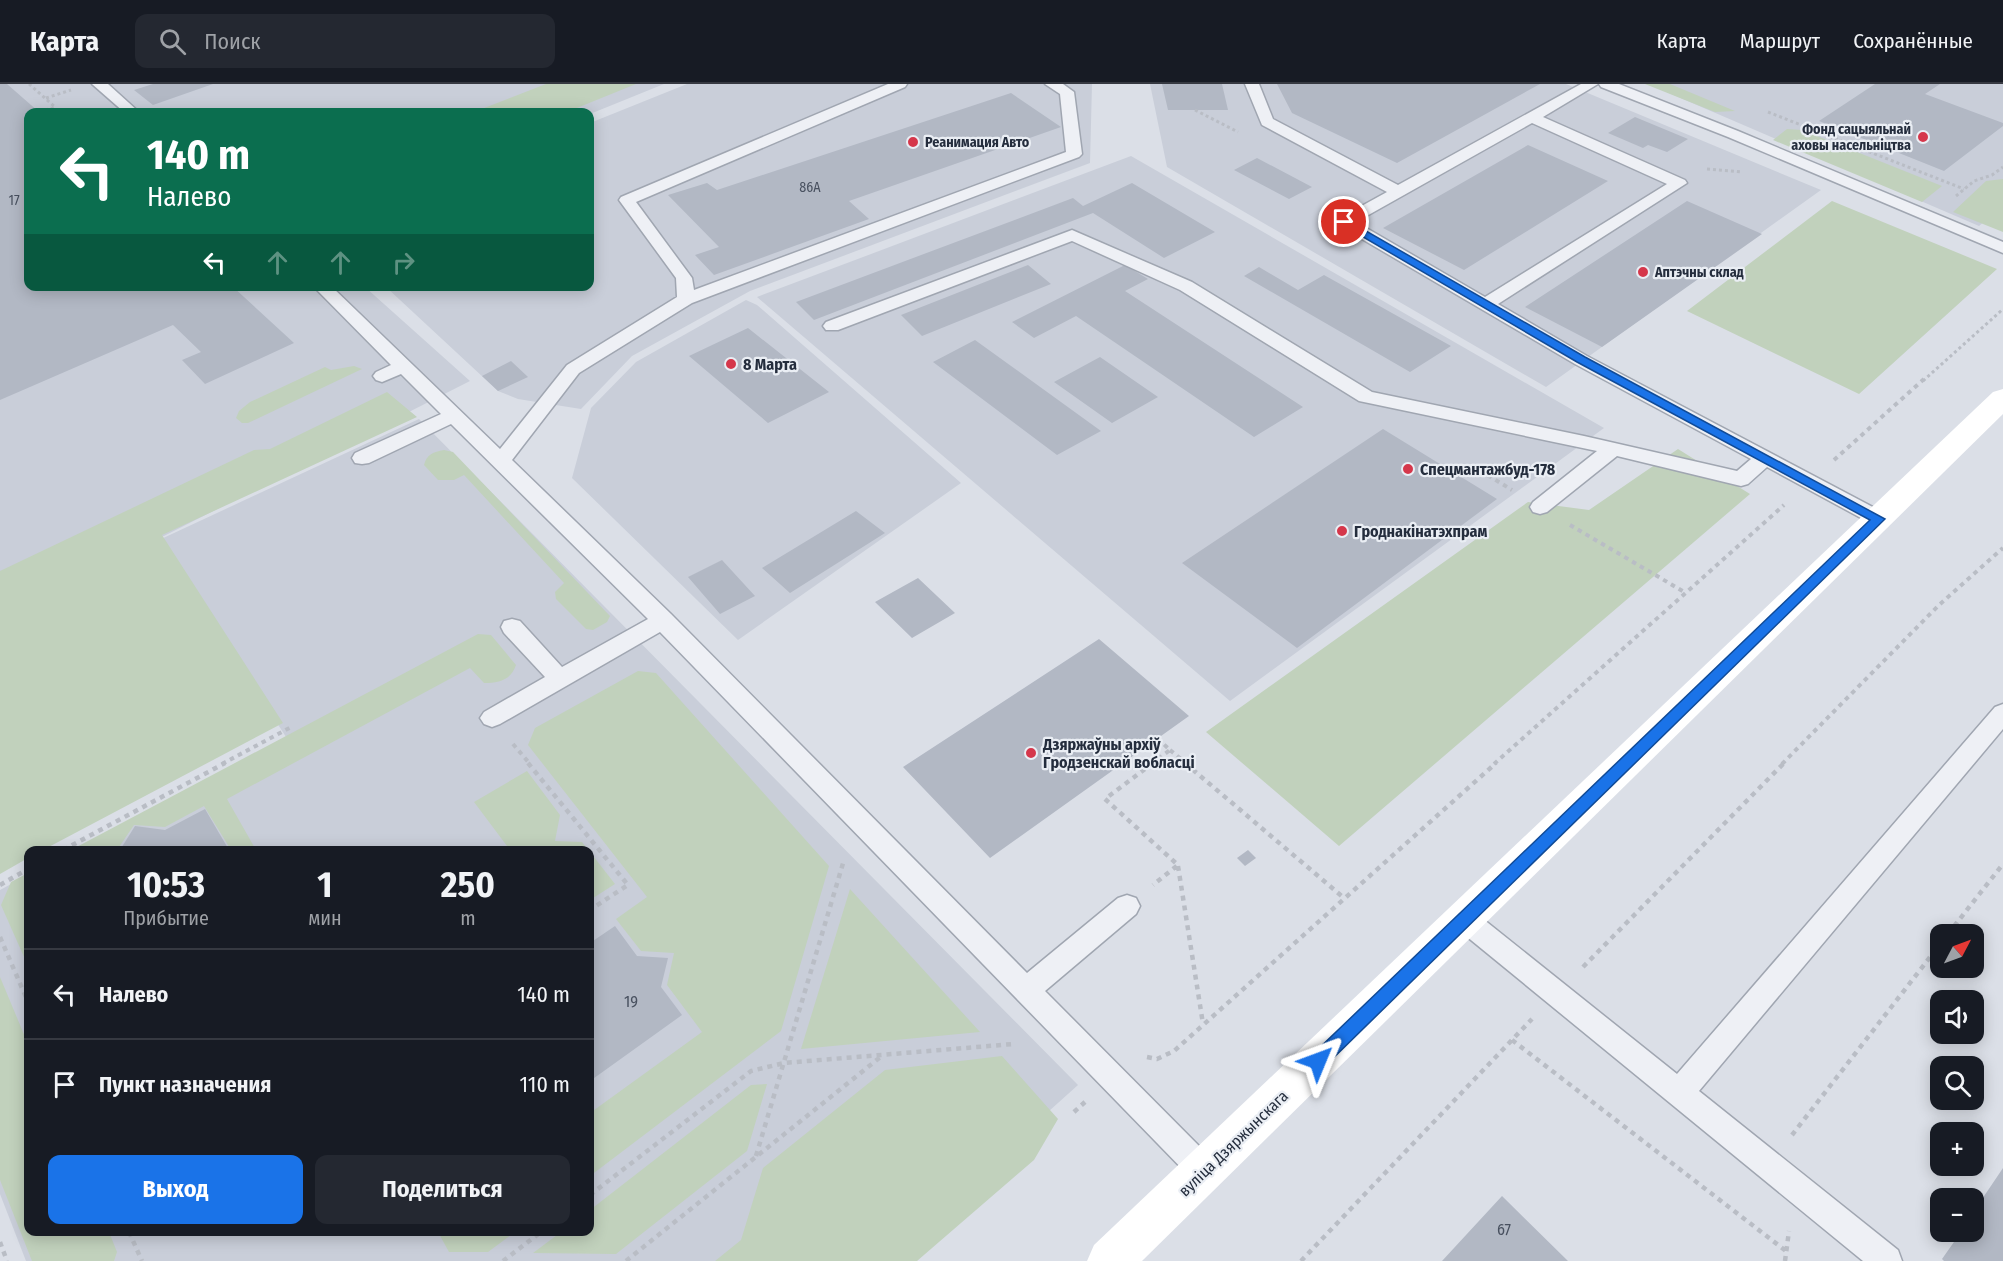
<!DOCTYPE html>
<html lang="ru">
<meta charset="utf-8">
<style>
:root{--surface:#171b24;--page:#242831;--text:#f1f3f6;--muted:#9ea1a6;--line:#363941;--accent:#1a73e8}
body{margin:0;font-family:"Fira Sans Condensed",sans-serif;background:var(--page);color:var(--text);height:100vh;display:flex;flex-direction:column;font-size:22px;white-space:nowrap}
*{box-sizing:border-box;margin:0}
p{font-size:20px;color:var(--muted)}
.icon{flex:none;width:33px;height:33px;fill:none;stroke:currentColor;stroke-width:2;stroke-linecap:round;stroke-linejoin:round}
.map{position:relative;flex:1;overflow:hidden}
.sheet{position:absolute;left:24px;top:762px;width:570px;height:390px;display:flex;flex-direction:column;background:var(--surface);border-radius:12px;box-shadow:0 3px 15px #0003}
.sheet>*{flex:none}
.hud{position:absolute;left:24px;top:24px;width:570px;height:183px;border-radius:12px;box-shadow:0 3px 15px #0003;background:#0b6e4f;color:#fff;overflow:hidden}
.needle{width:39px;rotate:49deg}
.tools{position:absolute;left:1930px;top:840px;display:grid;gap:12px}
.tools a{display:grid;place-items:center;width:54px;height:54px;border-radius:12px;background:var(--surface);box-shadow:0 3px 15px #0003;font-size:30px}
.pin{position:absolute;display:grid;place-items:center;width:51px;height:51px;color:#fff;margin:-26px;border:3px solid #fff;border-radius:50%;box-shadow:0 2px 6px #0007}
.me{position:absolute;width:66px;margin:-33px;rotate:46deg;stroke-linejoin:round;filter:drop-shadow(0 0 4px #0008)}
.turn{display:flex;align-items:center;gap:21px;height:126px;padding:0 24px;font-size:27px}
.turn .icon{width:78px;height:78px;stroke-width:2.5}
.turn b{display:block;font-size:42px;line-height:51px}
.lanes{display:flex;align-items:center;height:57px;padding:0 24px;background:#0003;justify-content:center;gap:30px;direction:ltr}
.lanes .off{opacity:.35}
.eta{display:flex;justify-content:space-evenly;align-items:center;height:102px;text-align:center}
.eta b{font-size:36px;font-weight:700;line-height:42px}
.primary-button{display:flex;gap:12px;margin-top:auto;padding:12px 24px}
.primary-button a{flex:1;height:69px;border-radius:12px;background:var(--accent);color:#fff;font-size:24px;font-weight:700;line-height:69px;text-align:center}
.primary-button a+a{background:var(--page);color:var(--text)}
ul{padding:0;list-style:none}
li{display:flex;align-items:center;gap:18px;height:90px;padding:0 24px;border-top:2px solid var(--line)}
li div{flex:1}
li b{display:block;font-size:22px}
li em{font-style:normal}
header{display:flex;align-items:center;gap:36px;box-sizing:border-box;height:84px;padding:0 30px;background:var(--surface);border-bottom:2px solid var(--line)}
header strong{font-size:28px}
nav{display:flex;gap:33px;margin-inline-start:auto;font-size:21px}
.search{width:420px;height:54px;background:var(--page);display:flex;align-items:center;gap:15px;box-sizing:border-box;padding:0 21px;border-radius:12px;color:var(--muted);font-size:22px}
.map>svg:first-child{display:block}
.built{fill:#c9ced9}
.green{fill:#c1d1bc}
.building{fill:#b2b8c4}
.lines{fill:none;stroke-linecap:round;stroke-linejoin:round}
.service-casing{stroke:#a0a6b1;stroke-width:3}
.path-far2{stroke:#b9bdc5;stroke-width:3;stroke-dasharray:3 3;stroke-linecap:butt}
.path-far1{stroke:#b9bdc5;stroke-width:4;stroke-dasharray:4.5 4.5;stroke-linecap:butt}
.path{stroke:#b9bdc5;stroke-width:4.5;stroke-dasharray:5 5;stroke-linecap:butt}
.service{fill:#eef0f5;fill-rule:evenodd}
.secondary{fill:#fff;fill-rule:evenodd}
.route{fill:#1a73e8;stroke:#114b97;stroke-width:1.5}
.poi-dot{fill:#d5374b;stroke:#eaeef4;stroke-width:2}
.labels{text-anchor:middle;stroke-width:4.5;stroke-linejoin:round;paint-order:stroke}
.far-poi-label{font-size:14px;font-weight:bold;fill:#242d3d;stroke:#eaeef4;text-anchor:start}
.number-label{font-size:14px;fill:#48505f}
.poi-label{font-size:16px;font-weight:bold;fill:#242d3d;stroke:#eaeef4;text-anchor:start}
.near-number-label{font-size:16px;fill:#48505f}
.street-label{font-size:16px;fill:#242d3d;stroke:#eaeef4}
</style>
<header>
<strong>Карта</strong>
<div class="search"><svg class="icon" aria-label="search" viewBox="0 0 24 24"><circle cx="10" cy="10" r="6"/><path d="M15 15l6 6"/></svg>Поиск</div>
<nav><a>Карта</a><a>Маршрут</a><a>Сохранённые</a></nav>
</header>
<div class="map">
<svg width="2003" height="1177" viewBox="0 0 2003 1177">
<rect width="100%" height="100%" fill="#dbdfe7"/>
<path class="built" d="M0 0H664L590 30 28 28V202L365 203 470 297 0 535Z
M687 0H1092L1090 79 750 207 632 272 581 325 518 315 498 307 386 203 590 202V39Z
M1150 0H1566L1821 106 1546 303 1167 83Z
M1648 0H2003V122L1979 142Z
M1131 72 1604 344 1230 617 757 213Z
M746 216 757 221 961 399 738 556 572 394 591 324 636 278Z
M419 335 1078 1001 882 1177H26L0 1110V806L28 791V1148H590V766H76L288 656 159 456Z"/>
<path class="green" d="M546 0H636L567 28H482L479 26Z
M1645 0H1670L1735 27 1715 28Z
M1787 45 1802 46 1942 102 1922 118 1773 56Z
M2003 95V148L1953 128 1986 97Z
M1832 117 1997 185 1859 310 1687 227Z
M354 282 362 285 248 339H242L236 334 239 327 250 318 325 283 331 286Z
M387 308 417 333 162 451 283 639 43 766H28V774L0 790V487L254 366 270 365Z
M1678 365 1750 410 1339 762 1206 648 1528 418 1589 426Z
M444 366 453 368 610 532 607 538 593 546 586 545 556 515 555 508 564 499 464 391 454 396H438L424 381C427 370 433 368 444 366Z
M478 550 491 551 516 581C511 596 499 599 484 599L470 584 227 715 256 766H231L204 722 165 743 134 741 117 766H71Z
M638 587 656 589 829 782 781 947 590 1092V1029L702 948 667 901 674 869 641 867 616 835 647 813 528 661 535 644Z
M527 687 560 731 555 757 582 758 588 766H510L474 718Z
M590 768 615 800 590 816Z
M28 789V882L1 821 11 798Z
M850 805 980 948 801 965Z
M0 893 28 960V1148H109L117 1168 114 1177H32L0 1096Z
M1002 972 1058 1035 1034 1076 917 1177H715L741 1156 763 1084 885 986Z
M767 1000 747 1067 616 1170 533 1169 561 1148H590V1126L751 1001Z
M438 1148H515L488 1168H449Z"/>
<path class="building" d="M0 0H7L39 28H28V202H232L294 259 205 300 182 276 201 268 173 241 0 316Z
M153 0H213L153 21 134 6Z
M1162 0H1222L1228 26H1168Z
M1277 0H1540L1397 79 1292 29Z
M1875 0H1940L1925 10 2003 39V42L1944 87 1819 37Z
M1011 9 1061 43 849 117 869 135 714 191 695 171 719 163 668 111 707 99 717 106Z
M1635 33 1688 55 1667 68 1648 61 1643 64 1608 49Z
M1528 61 1608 97 1464 186 1383 144Z
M1257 74 1312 103 1289 115 1234 86Z
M1132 99 1215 148 1164 174 1093 129 814 236 796 218 1073 114 1083 122Z
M1687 117 1762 150 1602 263 1525 223Z
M1028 181 1051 200 922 252 901 231Z
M1125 181 1148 195 1125 207 1303 323 1254 353 1076 232 1034 254 1012 238Z
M1259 183 1298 206 1324 191 1451 262 1410 288 1244 192Z
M748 244 829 308 768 339 689 272Z
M975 256 1101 347 1057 371 933 278Z
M1100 273 1158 313 1112 339 1054 298Z
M511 277 528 293 498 307 482 292Z
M1383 345 1497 415 1297 564 1182 479Z
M856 427 885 449 790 509 762 484Z
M722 476 755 512 720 530 688 493Z
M918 494 955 529 912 554 875 518Z
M1099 555 1189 632 990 774 903 683Z
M205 725 229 766H120L135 742 165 746Z
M1248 766 1256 774 1245 782 1237 774Z
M615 842 637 872 668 874 661 903 682 931 590 997V859Z
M2003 1084V1177H1944L1942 1175 1961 1148H1974V1127Z
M1502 1112 1568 1177H1442Z"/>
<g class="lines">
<defs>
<path id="service" d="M92 0H108L139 28H124Z
M888 0H907L905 3 636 118 692 194 694 206 1066 68 1060 10 1045 0H1063L1074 8 1082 70 1079 73 692 219 579 289 512 376 671 530 1027 889 1118 814 1127 811 1136 814 1140 822 1136 830 1045 907 1214 1077 1219 1087 1214 1097 1204 1102 1194 1097 660 548 500 640 492 643 484 640 480 634 484 628 545 593 504 549 501 543 504 537 512 535 520 537 562 583 648 535 451 340 369 379 362 380 355 379 352 374 355 369 441 330 401 290 382 298 376 296 373 292 376 288 391 281 313 202H331L500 365 567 281 677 213 676 194 619 116 621 113Z
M1245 0H1259L1273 35 1398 101 1581 0H1598L1543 33 1685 96 1687 99 1498 220 1587 272 1886 430 1889 435 1886 440 1879 442 1872 440 1767 383 1748 400 1741 402 1617 372 1547 428 1540 430 1533 428 1530 423 1533 418 1597 367 1359 317 1180 206 1072 157 838 246H826L823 242 826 238 1072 146 1192 198 1372 308 1584 352 1737 387 1751 375 1575 280 1338 141 1336 138 1338 135 1387 108 1262 41ZM1532 39 1667 100 1485 213 1356 138Z
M1599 0H1619L1738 47 2003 158V169L1728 53 1601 3Z
M2003 620V645L1699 1007 1898 1166 1902 1177H1863L1455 843 1451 835 1455 827 1464 823 1473 827 1677 990 1995 623Z"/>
</defs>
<use href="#service" class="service-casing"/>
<path class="path-far2" d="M29 0 55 23 39 28
M46 14 71 6
M1195 26 1238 48
M1768 28 1964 105
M1707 85 1742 88
M1956 112 1974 97 1992 91 2003 83
M1923 297 2003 225"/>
<path class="path-far1" d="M1834 376 1924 295
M1458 391 1471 381 1512 406
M1570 441 1686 509
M513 660 530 680
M1170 666 1187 680
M222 680 293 642
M1151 680 1170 666 1157 654
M1494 680 1784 421
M1782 680 1939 521 2003 464"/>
<path class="path" d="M528 679 628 801 590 826
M1153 679 1105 715 1178 781 1153 801
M1185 679 1344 814
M63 766 225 679
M1178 782 1203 940
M0 801 28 785
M1948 850 2003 780
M0 853 28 918
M1583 883 1784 679
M1512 956 1786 1167
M1147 973 1157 975 1174 967 1496 679
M1074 1028 1085 1018
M1792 1051 1941 859
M756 1072 844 776
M590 1111 751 987 784 979 1013 960
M129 1148 142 1177
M0 1158 7 1177
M503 1177 541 1148
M626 1177 883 971
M1301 1177 1532 935
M1785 1177 1789 1147"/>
<use href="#service" class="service"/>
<path class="secondary" d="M2003 305V330L1142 1177H1087L1094 1161 1993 308Z"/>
</g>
<path class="route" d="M1341 136H1347L1585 273 1885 435 1324 983 1318 985 1312 983 1309 977 1312 971 1870 436 1577 278 1341 140Z"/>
<g class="poi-dot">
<circle cx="1923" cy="53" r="6"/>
<circle cx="913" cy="58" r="6"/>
<circle cx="1643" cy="188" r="6"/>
<circle cx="731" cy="280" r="6"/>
<circle cx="1408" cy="385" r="6"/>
<circle cx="1342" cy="447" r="6"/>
<circle cx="1031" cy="669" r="6"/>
</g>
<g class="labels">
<g class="far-poi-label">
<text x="1911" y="50" text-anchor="end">Фонд сацыяльнай<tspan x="1911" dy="16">аховы насельніцтва</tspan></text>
<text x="925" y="63">Реанимация Авто</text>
<text x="1655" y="193">Аптэчны склад</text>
</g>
<g class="number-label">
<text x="810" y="108">86А</text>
<text x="14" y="121">17</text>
</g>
<g class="poi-label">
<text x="743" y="286">8 Марта</text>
<text x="1420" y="391">Спецмантажбуд-178</text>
<text x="1354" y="453">Гроднакінатэхпрам</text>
<text x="1043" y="666">Дзяржаўны архіў<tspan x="1043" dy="18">Гродзенскай вобласці</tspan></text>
</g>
<g class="near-number-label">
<text x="631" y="923">19</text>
<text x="1504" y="1151">67</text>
</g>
<g class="street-label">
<text transform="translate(1233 1059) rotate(-44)" y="6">вуліца Дзяржынскага</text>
</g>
</g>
</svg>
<div class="tools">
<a><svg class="needle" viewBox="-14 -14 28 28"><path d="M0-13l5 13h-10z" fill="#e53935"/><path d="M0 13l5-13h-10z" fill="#9ea1a6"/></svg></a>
<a><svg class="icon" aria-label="sound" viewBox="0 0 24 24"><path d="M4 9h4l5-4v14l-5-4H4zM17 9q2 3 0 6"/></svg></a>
<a><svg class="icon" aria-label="search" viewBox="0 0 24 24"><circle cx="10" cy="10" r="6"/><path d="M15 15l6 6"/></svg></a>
<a>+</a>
<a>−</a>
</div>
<div class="pin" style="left:1344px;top:138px;background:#d93025"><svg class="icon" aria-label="arrive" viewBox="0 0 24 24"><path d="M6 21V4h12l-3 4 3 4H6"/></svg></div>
<svg class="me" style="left:1318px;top:977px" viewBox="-20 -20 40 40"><path d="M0-17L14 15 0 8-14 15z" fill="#1a73e8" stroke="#fff" stroke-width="4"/></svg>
<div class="hud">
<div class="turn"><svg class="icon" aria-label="left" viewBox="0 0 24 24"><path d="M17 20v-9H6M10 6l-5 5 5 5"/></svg><div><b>140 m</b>Налево</div></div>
<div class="lanes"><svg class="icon" aria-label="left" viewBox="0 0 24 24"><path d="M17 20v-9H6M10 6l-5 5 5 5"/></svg><svg class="icon off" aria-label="ahead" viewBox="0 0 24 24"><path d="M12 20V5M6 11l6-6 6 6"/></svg><svg class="icon off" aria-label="ahead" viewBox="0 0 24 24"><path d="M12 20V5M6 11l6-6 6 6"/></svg><svg class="icon off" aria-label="right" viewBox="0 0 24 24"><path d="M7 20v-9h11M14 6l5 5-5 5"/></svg></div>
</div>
<section class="sheet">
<div class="eta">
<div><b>10:53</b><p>Прибытие</p></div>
<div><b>1</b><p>мин</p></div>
<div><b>250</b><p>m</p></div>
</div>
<ul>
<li><svg class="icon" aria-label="left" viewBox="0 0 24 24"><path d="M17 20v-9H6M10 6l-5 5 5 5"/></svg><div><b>Налево</b></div><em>140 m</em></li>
<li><svg class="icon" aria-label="arrive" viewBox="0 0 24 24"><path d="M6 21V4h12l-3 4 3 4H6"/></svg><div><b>Пункт назначения</b></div><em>110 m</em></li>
</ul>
<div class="primary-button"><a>Выход</a><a>Поделиться</a></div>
</section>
</div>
